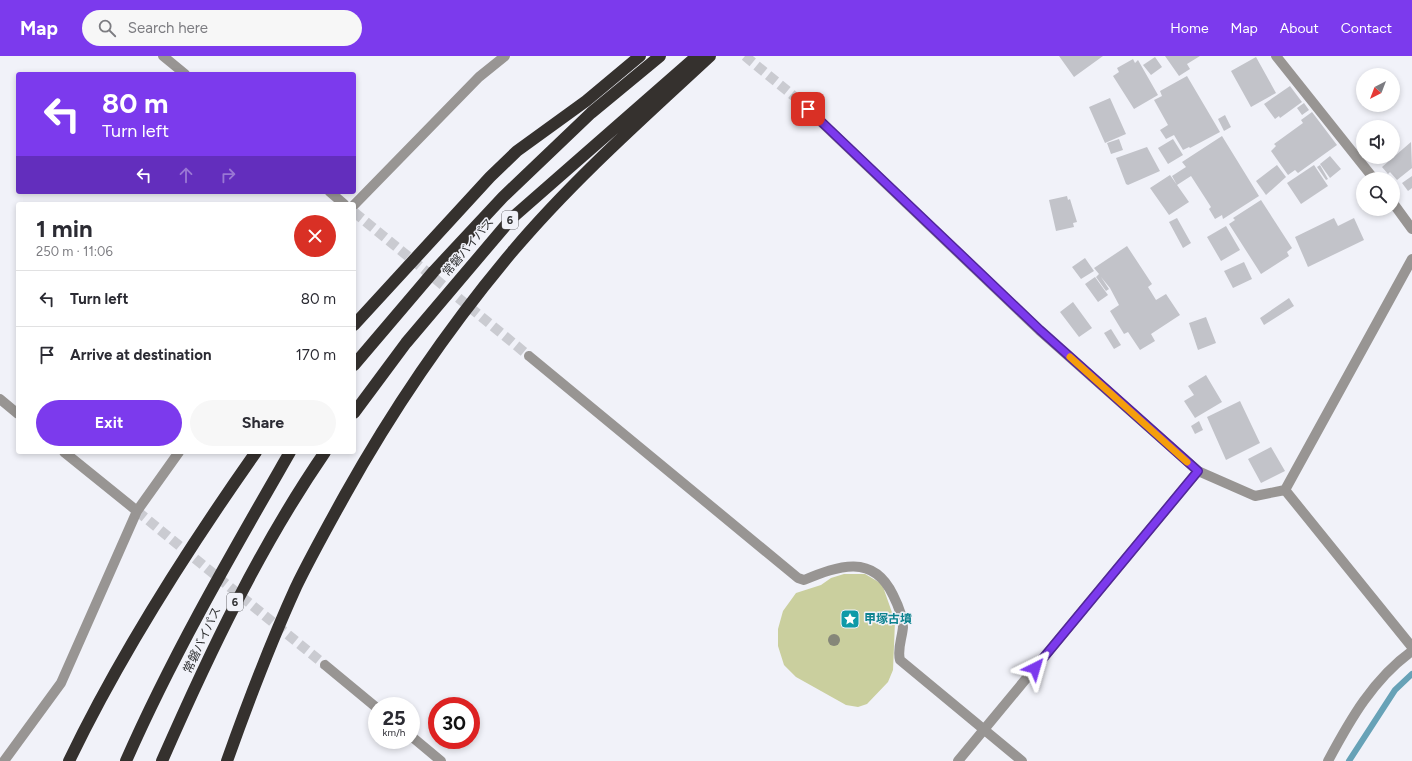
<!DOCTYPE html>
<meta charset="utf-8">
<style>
:root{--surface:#fff;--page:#f7f7f7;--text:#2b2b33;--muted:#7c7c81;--line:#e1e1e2;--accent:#7c3aed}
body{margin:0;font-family:Figtree,"Noto Sans JP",sans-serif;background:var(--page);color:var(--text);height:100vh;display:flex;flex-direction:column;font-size:15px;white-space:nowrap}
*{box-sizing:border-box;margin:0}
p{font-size:13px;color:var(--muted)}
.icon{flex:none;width:22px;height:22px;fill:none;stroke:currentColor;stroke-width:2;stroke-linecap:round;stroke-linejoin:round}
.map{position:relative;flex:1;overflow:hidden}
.sheet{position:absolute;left:16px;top:146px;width:340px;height:252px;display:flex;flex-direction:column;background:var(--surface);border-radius:4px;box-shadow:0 2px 6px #0003}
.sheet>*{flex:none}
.guide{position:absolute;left:16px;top:16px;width:340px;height:122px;border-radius:4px;box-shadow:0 2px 6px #0003;background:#7c3aed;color:#fff;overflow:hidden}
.needle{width:26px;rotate:222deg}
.controls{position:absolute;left:1356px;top:12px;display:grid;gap:8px}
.controls a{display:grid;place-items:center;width:44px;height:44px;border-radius:50%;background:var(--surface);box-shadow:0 2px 6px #0003;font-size:20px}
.speed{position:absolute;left:368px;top:641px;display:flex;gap:8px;font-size:20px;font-weight:700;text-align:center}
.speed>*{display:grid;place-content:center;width:52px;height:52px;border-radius:50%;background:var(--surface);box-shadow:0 2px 6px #0003;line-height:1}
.speed small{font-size:10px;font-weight:400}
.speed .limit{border:6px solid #d22;background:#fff;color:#111}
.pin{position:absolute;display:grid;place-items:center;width:34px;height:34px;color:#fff;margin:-17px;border-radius:8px;box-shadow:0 2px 6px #0006}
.me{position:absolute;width:44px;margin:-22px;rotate:40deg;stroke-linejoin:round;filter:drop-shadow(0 0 3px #0008)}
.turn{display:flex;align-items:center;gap:14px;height:84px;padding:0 20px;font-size:18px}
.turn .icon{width:52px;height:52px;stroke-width:2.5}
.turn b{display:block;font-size:28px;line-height:34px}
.lanes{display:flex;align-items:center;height:38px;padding:0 20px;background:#0003;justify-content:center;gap:20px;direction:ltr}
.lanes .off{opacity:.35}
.round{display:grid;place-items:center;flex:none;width:42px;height:42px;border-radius:21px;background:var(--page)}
.summary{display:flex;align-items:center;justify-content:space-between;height:68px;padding:0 20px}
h1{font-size:24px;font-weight:700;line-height:30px}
.primary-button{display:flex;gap:8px;margin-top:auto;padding:8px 20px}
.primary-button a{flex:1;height:46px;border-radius:24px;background:var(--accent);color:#fff;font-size:16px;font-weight:700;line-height:46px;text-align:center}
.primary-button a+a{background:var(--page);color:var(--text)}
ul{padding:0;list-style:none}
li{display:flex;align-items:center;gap:12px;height:56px;padding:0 20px;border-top:1px solid var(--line)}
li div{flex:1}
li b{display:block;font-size:15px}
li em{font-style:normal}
header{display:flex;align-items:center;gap:24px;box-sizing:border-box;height:56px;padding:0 20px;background:var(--accent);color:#fff}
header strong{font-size:19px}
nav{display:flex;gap:22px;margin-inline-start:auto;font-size:14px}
.search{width:280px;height:36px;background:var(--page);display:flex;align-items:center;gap:10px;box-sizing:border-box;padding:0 14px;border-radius:22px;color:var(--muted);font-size:15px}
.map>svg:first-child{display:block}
.green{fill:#cacf9e}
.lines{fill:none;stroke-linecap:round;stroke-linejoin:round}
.stream{stroke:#67a2b7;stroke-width:6}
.building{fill:#c2c3c9}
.minor-tunnel{stroke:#cacbd1;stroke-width:10;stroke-dasharray:10 5;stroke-linecap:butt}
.minor{stroke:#989593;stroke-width:10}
.highway{stroke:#35312e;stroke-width:12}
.tree{fill:#868779}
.route-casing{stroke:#51269a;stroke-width:10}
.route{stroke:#7c3aed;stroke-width:7}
.slow{stroke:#f59e0b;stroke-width:7}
.labels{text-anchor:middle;stroke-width:3;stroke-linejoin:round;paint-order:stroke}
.shield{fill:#f1f2f9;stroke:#6a6b6e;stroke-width:1}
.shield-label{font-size:11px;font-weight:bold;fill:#303133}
.street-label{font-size:12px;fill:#303133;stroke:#f1f2f9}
.culture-label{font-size:12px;font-weight:bold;fill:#0d838f;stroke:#f1f2f9;text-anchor:start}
</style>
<header>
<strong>Map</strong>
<div class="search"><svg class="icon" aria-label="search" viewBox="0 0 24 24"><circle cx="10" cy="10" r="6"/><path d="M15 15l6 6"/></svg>Search here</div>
<nav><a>Home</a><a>Map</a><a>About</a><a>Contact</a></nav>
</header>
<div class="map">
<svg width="1412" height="705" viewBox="0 0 1412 705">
<rect width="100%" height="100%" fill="#f1f2f9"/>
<path class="green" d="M844 518H865L882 528 895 565 893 614 888 626 867 648 858 651 846 649 796 621 784 609 778 590V573L783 555 796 537 821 529 831 522Z"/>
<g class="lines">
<path class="stream" d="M1349 705 1395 634 1412 618"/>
</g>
<path class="building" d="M1059 0H1103L1074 21Z
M1165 0H1200L1187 8 1190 13 1179 20Z
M1155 1 1162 11 1151 19 1143 9Z
M1256 1 1276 37 1251 51 1231 15Z
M1133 3 1135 7 1138 4 1158 39 1134 53 1113 20 1119 16 1117 12Z
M1187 20 1220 76 1190 92 1189 91 1183 94 1174 79 1166 83 1160 74 1168 69 1154 44 1162 40 1160 35Z
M1290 30 1302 46 1280 62 1279 60 1275 63 1264 48Z
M1110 42 1126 78 1105 87 1089 51Z
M1304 47 1309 54 1302 59 1297 52Z
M1312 56 1337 89 1298 117 1295 114 1288 119 1271 95 1276 90 1274 88 1303 67 1301 64Z
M1225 59 1231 71 1224 75 1218 63Z
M1222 80 1259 140 1223 163 1222 159 1215 163 1209 153 1211 151 1191 120 1177 129 1172 120 1186 111 1182 106Z
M1119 83 1123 94 1111 98 1107 87Z
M1173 83 1183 99 1168 108 1158 92Z
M1411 86 1412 112 1397 124 1390 116 1388 118 1382 111Z
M1147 91 1160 115 1128 129 1126 128 1116 102Z
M1330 100 1341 113 1330 122 1320 108Z
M1277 109 1286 121 1266 139 1256 125Z
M1314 109 1328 130 1301 148 1287 127Z
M1320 109 1328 123 1326 124 1317 111Z
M1170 119 1189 146 1169 159 1150 132Z
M1412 120V132L1408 135 1402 127Z
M1067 140 1068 144 1070 143 1077 166 1073 167 1074 171 1056 175 1049 144Z
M1261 144 1292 192 1287 196 1289 200 1261 218 1229 168 1235 164 1233 162Z
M1177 162 1191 187 1183 192 1169 166Z
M1334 162 1338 170 1354 162 1364 184 1308 211 1295 181Z
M1226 170 1240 194 1221 205 1207 181Z
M1127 190 1152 228 1148 231 1156 244 1166 238 1180 259 1151 278 1155 285 1140 294 1128 276 1124 278 1110 255 1119 249 1110 232 1101 221 1109 233 1106 235 1096 221 1099 218 1094 212Z
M1085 202 1094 215 1081 223 1072 211Z
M1244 206 1252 223 1233 232 1224 215Z
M1095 221 1108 239 1098 246 1085 228Z
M1289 242 1294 250 1264 269 1260 262Z
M1073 246 1092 272 1079 281 1060 256Z
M1206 261 1216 287 1198 294 1189 267Z
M1111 273 1121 289 1114 293 1104 277Z
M1206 319 1222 346 1195 362 1184 345 1194 339 1188 330Z
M1240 345 1260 387 1226 404 1207 361Z
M1199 365 1203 374 1195 378 1191 370Z
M1271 391 1285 415 1261 427 1248 403Z"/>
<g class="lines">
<path class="minor-tunnel" d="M745 0 796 42
M354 156 529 300
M137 455 325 609"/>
<path class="minor" d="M163 0 185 18
M1276 0 1374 123
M796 42 1039 274 1198 415 1255 440 1285 434 1412 591
M330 136 344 148
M1393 147 1412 173
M354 149 479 21 505 0
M529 300 798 522 804 524C838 510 873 497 893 539 897 547 903 562 903 571 902 583 897 593 900 604L1022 705
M0 343 18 358
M64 396 137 455
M1285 434 1412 203
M325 609 377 652
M411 680 441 705
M4 705 61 627 137 455 179 396
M958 705 1198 415
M1328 705C1350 664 1373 623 1412 595"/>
<path class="highway" d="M354 269 490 121 517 95 586 45 640 0
M354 309 434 215 503 141 591 57 660 0
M354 357 406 287 512 162 697 0
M69 705C121 597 187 494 256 396
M126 705C173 598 232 497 290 396
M162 705C209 598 259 492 325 396
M227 705C248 646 270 588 296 531 311 500 328 470 345 439 393 353 449 271 512 196 572 125 642 63 710 0"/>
</g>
<circle class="tree" cx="834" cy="584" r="6"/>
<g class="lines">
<defs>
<path id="route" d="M808 53 1040 274 1198 415 1035 612"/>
</defs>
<use href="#route" class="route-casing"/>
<use href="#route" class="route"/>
<path class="slow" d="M1070 301 1187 406"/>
</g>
<defs>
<symbol id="sight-square" viewBox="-11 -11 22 22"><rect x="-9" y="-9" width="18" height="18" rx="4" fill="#0f9aa8" stroke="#f1f2f9"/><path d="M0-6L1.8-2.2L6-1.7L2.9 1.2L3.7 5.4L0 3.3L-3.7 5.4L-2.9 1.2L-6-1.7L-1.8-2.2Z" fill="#fff"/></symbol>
</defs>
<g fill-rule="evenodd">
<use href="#sight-square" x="839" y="552" width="22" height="22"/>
</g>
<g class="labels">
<g class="shield">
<rect x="502" y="155" width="16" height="18" rx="3"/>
<rect x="227" y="537" width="16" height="18" rx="3"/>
</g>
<g class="shield-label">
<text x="510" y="168">6</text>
<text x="235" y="550">6</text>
</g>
<g class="street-label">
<text transform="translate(468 191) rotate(-50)" y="4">常磐バイパス</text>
<text transform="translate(202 584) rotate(-65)" y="4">常磐バイパス</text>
</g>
<g class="culture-label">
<text x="864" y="567">甲塚古墳</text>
</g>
</g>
</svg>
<div class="controls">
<a><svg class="needle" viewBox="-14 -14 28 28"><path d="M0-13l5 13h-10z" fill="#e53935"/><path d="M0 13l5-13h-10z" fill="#7c7c81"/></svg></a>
<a><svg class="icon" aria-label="sound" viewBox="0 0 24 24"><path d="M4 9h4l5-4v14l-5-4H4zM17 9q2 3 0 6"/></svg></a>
<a><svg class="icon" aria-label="search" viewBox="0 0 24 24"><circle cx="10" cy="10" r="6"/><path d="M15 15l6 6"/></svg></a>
</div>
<div class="speed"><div>25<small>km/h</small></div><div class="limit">30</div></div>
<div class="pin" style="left:808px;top:53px;background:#d93025"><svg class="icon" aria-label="arrive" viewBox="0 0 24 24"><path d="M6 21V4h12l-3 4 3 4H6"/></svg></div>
<svg class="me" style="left:1035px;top:612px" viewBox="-20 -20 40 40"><path d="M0-17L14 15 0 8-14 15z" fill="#7c3aed" stroke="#fff" stroke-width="4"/></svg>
<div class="guide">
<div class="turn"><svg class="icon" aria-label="left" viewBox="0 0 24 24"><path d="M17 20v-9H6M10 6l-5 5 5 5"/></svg><div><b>80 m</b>Turn left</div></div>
<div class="lanes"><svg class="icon" aria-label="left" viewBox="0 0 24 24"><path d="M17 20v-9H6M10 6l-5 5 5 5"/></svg><svg class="icon off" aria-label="ahead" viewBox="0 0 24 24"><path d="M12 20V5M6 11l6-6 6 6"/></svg><svg class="icon off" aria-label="right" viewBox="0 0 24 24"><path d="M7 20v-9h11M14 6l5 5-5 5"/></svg></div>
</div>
<section class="sheet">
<div class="summary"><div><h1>1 min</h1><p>250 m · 11:06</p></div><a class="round" style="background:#d93025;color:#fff"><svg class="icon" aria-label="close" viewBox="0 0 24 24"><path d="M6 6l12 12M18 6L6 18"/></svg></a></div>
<ul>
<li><svg class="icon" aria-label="left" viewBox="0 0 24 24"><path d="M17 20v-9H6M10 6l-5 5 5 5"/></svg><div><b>Turn left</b></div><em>80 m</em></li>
<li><svg class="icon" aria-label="arrive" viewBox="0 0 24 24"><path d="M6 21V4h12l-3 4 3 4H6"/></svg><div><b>Arrive at destination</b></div><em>170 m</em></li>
</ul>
<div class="primary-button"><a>Exit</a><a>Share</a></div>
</section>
</div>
